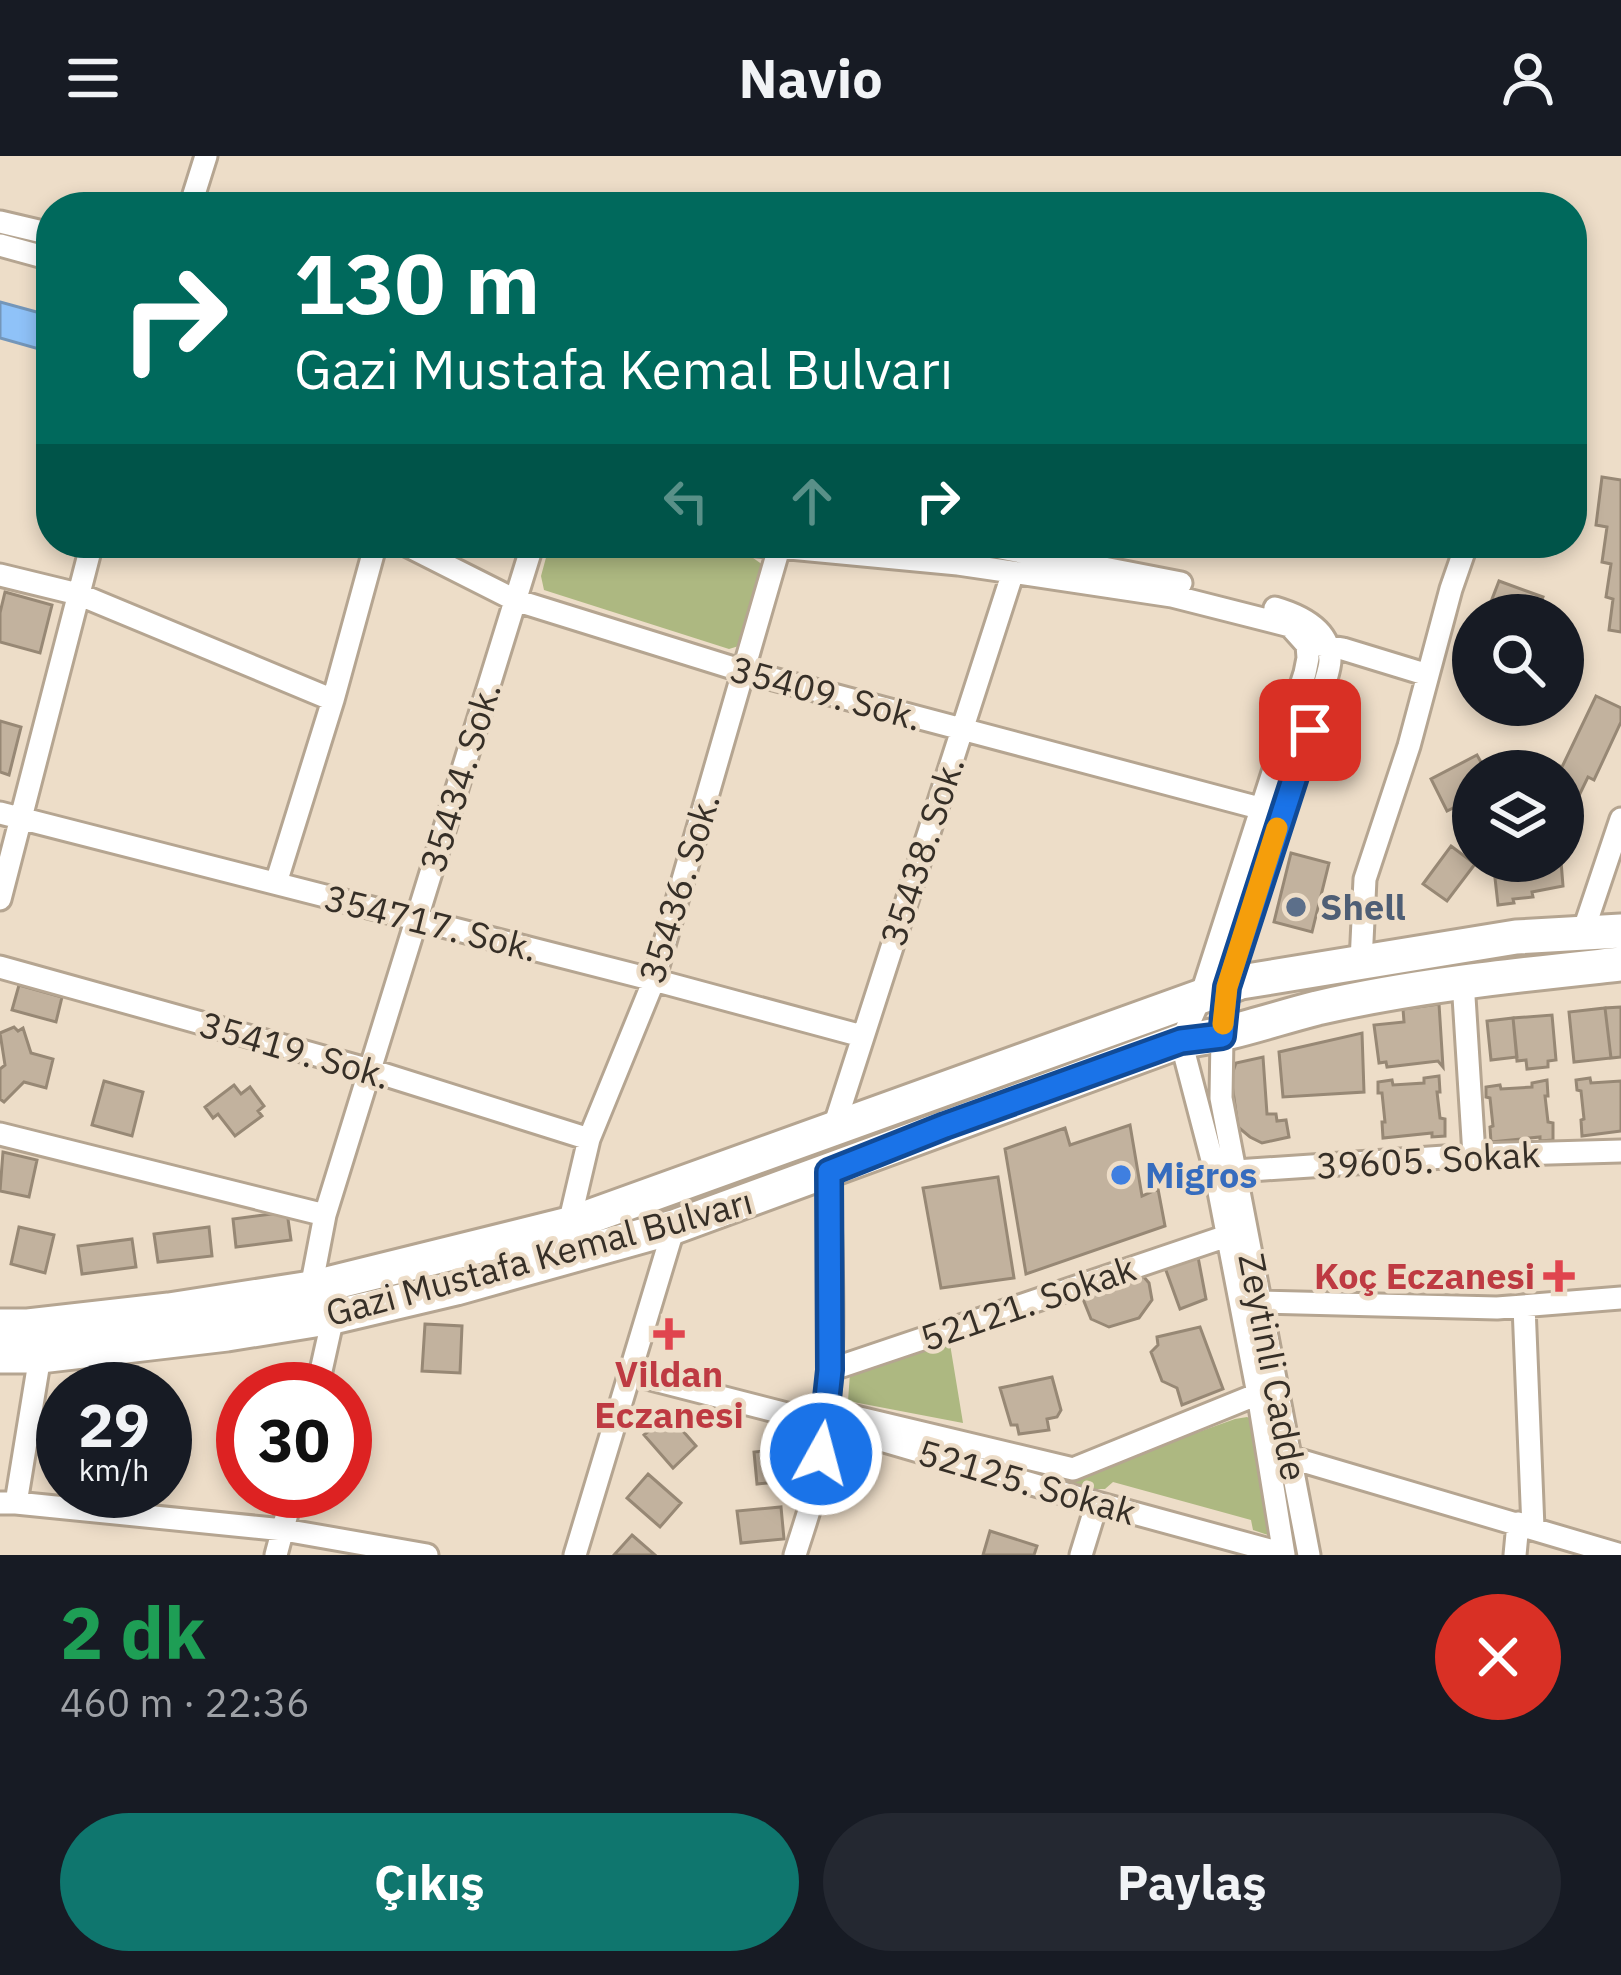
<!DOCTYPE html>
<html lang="tr">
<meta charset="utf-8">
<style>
:root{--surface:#171b24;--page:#242831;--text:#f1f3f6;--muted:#9ea1a6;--accent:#0f766e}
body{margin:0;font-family:"IBM Plex Sans",sans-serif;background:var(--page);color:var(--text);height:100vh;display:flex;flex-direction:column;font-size:45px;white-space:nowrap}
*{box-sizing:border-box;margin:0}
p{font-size:39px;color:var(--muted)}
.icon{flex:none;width:66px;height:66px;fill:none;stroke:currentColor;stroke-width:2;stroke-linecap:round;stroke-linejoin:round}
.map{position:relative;height:1399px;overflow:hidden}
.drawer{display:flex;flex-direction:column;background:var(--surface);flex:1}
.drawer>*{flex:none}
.hud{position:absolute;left:36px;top:36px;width:1551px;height:366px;border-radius:48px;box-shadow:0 6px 18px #0003;background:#00695c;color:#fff;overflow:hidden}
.controls{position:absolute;left:1452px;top:438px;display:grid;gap:24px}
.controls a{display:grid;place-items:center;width:132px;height:132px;border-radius:50%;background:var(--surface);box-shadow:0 6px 18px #0003;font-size:60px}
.speed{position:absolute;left:36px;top:1206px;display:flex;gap:24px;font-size:60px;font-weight:700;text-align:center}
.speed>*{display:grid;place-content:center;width:156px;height:156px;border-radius:50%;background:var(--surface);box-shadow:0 6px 18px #0003;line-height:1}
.speed small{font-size:30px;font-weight:400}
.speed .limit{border:18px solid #d22;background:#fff;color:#111}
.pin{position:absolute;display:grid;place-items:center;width:102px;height:102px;color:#fff;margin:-51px;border-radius:24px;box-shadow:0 6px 18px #0006}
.me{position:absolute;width:132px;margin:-66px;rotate:7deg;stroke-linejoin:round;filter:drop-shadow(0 0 9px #0008)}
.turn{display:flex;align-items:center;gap:42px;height:252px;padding:0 60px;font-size:54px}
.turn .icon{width:156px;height:156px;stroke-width:2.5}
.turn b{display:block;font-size:84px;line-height:102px}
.lanes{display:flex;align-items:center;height:114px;padding:0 60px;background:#0003;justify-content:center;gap:60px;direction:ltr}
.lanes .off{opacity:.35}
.round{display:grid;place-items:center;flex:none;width:126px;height:126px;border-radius:63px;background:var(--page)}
.head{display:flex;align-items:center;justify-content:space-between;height:204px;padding:0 60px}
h1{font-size:72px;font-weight:800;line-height:90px;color:#1e9e55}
.primary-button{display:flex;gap:24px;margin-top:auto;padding:24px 60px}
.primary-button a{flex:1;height:138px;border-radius:72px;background:var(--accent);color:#fff;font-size:48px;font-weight:800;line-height:138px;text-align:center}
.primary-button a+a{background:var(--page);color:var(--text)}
header{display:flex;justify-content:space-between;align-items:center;height:156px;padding:0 60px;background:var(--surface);font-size:54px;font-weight:800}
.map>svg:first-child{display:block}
.green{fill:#adb881}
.water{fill:#8fc2f8;stroke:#7496b9;stroke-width:3}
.building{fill:#c2b29e;stroke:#978875;stroke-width:3}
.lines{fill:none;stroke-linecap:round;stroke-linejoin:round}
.minor-casing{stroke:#b5a591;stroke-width:27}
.highway-casing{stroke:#b5a591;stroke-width:39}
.minor{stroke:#fff;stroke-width:21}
.highway{stroke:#fff;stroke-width:33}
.route-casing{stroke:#114b97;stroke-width:30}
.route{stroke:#1a73e8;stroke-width:21}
.slow{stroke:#f59e0b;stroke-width:21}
.service-dot{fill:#5c6f8a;stroke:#edddc8;stroke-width:4.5}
.shop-dot{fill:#3f7fe0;stroke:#edddc8;stroke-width:4.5}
.health-dot{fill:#e0444e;stroke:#edddc8;stroke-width:4.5}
.labels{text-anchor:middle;stroke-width:9;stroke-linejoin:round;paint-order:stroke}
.street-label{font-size:36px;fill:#362f27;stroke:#edddc8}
.service-label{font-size:36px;font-weight:bold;fill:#4e5e75;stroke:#edddc8;text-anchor:start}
.shop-label{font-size:36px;font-weight:bold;fill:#366cbe;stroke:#edddc8;text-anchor:start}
.health-label{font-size:36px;font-weight:bold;fill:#be3a42;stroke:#edddc8;text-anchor:end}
</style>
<header><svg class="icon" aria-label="menu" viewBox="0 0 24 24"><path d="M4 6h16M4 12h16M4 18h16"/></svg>Navio<svg class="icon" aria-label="person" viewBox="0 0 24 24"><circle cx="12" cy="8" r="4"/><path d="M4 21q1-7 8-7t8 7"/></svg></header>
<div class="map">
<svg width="1621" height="1399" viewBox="0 0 1621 1399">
<rect width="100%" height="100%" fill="#edddc8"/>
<path class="green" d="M550 387H707L749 399 767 412 742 489 729 493 544 434 541 420Z
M949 1182 963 1267 848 1245 850 1217Z
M1247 1261 1256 1265 1273 1368 1268 1379 1253 1374 1251 1364 1113 1326 1105 1333H1094L923 1290 1075 1320 1235 1263Z"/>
<path class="water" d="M0 146 51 160V179L46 195 0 182Z"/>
<path class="building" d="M1602 321 1621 324V476L1609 474 1613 443 1606 441 1611 408 1602 406 1607 371 1596 369Z
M1499 425 1543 441 1536 459H1510L1489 451Z
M5 436 52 449 40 497 0 486V457Z
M1596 540 1621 552V566L1594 624 1588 621 1573 652 1568 650 1563 661V615H1548L1552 606 1562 611Z
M0 565 21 571 9 619 0 616Z
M1477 599 1486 615H1473V642L1447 655 1431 623Z
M1451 690 1475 708 1447 745 1423 728Z
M1291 697 1329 707 1312 776 1274 766Z
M1545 705H1561L1563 730 1532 736 1533 741 1513 743 1514 747 1498 749 1495 722 1513 720V715L1530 714V710L1546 708Z
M19 829 62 841 56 866 12 854Z
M1439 848 1443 911 1438 905 1387 911 1386 906 1379 907 1374 869 1404 866 1403 853Z
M1621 851V901L1611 902 1605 852Z
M1605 852 1611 902 1574 906 1569 856Z
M1552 859 1556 904 1548 905V911L1527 913 1526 904 1517 905 1513 862Z
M1513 862 1517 901 1491 904 1487 865Z
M14 871 18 875 23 872 31 897 53 903 46 932 24 926 4 946 0 943V913L5 909 0 877Z
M1362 877 1364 936 1283 941 1279 896Z
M1263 901 1267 958H1276L1277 965 1286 964 1289 981 1262 987 1250 981 1238 971 1231 921 1236 907Z
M1439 920 1440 936H1437L1440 962 1445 963V980L1432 981V977L1383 982 1382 966H1385L1382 937H1378V926L1392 924 1393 929 1424 927V922Z
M1590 922 1591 927 1621 925V975L1582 980 1581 964 1584 963 1581 935 1577 934 1576 924Z
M1547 924 1548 940H1545L1548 966 1553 967V984L1540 985V981L1491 986 1490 971 1493 970 1490 942 1486 941V931L1500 929 1501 933 1532 931V927Z
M104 925 143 936 132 980 92 969Z
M234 929 241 938 250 931 264 950 258 955 262 960 235 980 218 958 213 962 205 951Z
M1130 969 1142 1040 1158 1033 1165 1070 1026 1118 1005 993 1065 972 1070 989Z
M3 996 37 1004 29 1041 0 1035Z
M998 1021 1014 1122 941 1132 923 1032Z
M287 1056 291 1084 236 1091 233 1063Z
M19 1071 54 1079 45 1117 11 1108Z
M209 1071 212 1100 158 1106 154 1078Z
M132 1083 136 1111 82 1118 78 1090Z
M1198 1101 1206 1143 1180 1153 1164 1109Z
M1138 1114 1149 1127 1152 1144 1139 1162 1109 1171 1091 1163 1081 1138Z
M425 1168 462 1170 460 1217 422 1215Z
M1200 1171 1223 1233 1182 1249 1177 1232 1162 1225 1151 1196 1158 1189 1157 1181Z
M1052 1221 1061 1254 1057 1261 1047 1263 1049 1274 1019 1278 1017 1269H1011L1000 1232Z
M668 1258 696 1290 673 1312 644 1279Z
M797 1292 800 1324 757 1328 754 1296Z
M648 1318 681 1347 660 1371 627 1342Z
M781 1351 784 1383 741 1387 737 1355Z
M990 1375 1037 1390 1034 1399H983Z
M632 1379 655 1399H614Z"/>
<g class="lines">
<defs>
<path id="minor" d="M190 51 206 0
M0 66 51 78
M0 89 51 103
M402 387 515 444 743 515 1263 653
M736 387 958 408 1172 440 1290 470 1307 489 1308 502 1305 517 1201 840 1181 885 1215 1015 1258 1238 1284 1399
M975 387 1181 427
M0 419 78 438 333 544
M1275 452C1299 459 1330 473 1330 504 1330 513 1325 525 1323 534L1227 831 1222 880 1221 942 1309 1399
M1319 489 1343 493 1428 519
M0 657 654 824 862 880
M276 727 333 544 376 387
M0 743 92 387
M1583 776 1621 663
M1361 806 1365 723 1409 590 1451 433 1467 387
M0 811 370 914 589 983
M1463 825 1474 999
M833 974 1013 416
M0 978 325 1059
M1236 1015 1474 999 1621 995
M569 1068 589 983 654 824 779 392
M311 1132 325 1059 533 387
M1262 1146 1497 1152 1621 1142
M1524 1150 1533 1372
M830 1214 1227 1080
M631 1218 826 1268 1097 1347 1284 1398
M317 1233 333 1161
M830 1255 1073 1313 1258 1238
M1282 1299 1621 1399
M0 1347H16L284 1374 427 1399
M16 1347 40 1200
M276 1399 293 1335
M575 1399 674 1071
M795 1399C802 1376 811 1352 816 1328 839 1227 831 1119 829 1016
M1081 1399 1097 1347
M1515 1399 1518 1367"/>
<path id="highway" d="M0 1170H28L169 1154 311 1132 569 1068 1241 826 1516 781 1621 775
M0 1200H40L227 1178 333 1161 456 1132 674 1071 1181 885C1230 879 1270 864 1317 852 1417 829 1519 819 1621 808"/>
</defs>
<use href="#minor" class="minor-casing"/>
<use href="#highway" class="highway-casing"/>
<use href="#minor" class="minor"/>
<use href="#highway" class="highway"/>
</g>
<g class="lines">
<defs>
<path id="route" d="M821 1298 830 1214 829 1016 945 970 1181 885 1222 880 1227 831 1310 574"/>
</defs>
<use href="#route" class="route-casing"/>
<use href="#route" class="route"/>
<path class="slow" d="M1223 868 1227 831 1277 672"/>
</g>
<circle class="service-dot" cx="1296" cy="751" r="12"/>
<circle class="shop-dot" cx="1121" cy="1019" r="12"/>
<g class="health-dot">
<path d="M1553 1102h12v12h12v12h-12v12h-12v-12h-12v-12h12z"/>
<path d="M663 1160h12v12h12v12h-12v12h-12v-12h-12v-12h12z"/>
</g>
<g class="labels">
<g class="street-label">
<text transform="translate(826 537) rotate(15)" y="13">35409. Sok.</text>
<text transform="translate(460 621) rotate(-73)" y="13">35434. Sok.</text>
<text transform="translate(922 695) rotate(-72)" y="13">35438. Sok.</text>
<text transform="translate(679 732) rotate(-73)" y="13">35436. Sok.</text>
<text transform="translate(431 767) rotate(14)" y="13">354717. Sok.</text>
<text transform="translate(295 894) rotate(16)" y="13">35419. Sok.</text>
<text transform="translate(1428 1004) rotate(-3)" y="13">39605. Sokak</text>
<text transform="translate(539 1101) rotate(-15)" y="13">Gazi Mustafa Kemal Bulvarı</text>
<text transform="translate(1028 1147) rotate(-19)" y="13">52121. Sokak</text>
<text transform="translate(1273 1211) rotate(79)" y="13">Zeytinli Cadde</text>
<text transform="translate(1027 1326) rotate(16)" y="13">52125. Sokak</text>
</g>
<g class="service-label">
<text x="1320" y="764">Shell</text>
</g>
<g class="shop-label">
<text x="1145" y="1032">Migros</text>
</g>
<g class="health-label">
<text x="1535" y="1133">Koç Eczanesi</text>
<text x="669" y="1231" text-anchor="middle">Vildan<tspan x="669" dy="41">Eczanesi</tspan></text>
</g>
</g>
</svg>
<div class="controls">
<a><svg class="icon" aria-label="search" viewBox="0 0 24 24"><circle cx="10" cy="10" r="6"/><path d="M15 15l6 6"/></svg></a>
<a><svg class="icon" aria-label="layers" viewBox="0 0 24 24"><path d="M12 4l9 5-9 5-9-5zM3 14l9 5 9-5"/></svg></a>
</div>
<div class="speed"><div>29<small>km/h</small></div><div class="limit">30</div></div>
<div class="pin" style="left:1310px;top:574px;background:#d93025"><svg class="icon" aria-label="arrive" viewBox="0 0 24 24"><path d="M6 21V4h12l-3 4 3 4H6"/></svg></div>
<svg class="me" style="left:821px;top:1298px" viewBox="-20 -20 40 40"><circle r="17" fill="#1a73e8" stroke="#fff" stroke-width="3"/><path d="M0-11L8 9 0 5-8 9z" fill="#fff"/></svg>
<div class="hud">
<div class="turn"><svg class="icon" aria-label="right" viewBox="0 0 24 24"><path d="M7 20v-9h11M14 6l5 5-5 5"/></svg><div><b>130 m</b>Gazi Mustafa Kemal Bulvarı</div></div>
<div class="lanes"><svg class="icon off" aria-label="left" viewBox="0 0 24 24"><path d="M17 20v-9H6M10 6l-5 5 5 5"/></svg><svg class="icon off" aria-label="ahead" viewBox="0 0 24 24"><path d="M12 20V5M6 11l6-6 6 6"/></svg><svg class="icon" aria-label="right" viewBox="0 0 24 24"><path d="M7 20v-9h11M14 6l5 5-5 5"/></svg></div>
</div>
</div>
<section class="drawer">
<div class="head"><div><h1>2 dk</h1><p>460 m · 22:36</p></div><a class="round" style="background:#d93025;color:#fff"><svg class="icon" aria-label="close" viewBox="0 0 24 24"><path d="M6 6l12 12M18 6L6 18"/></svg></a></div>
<div class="primary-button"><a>Çıkış</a><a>Paylaş</a></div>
</section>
